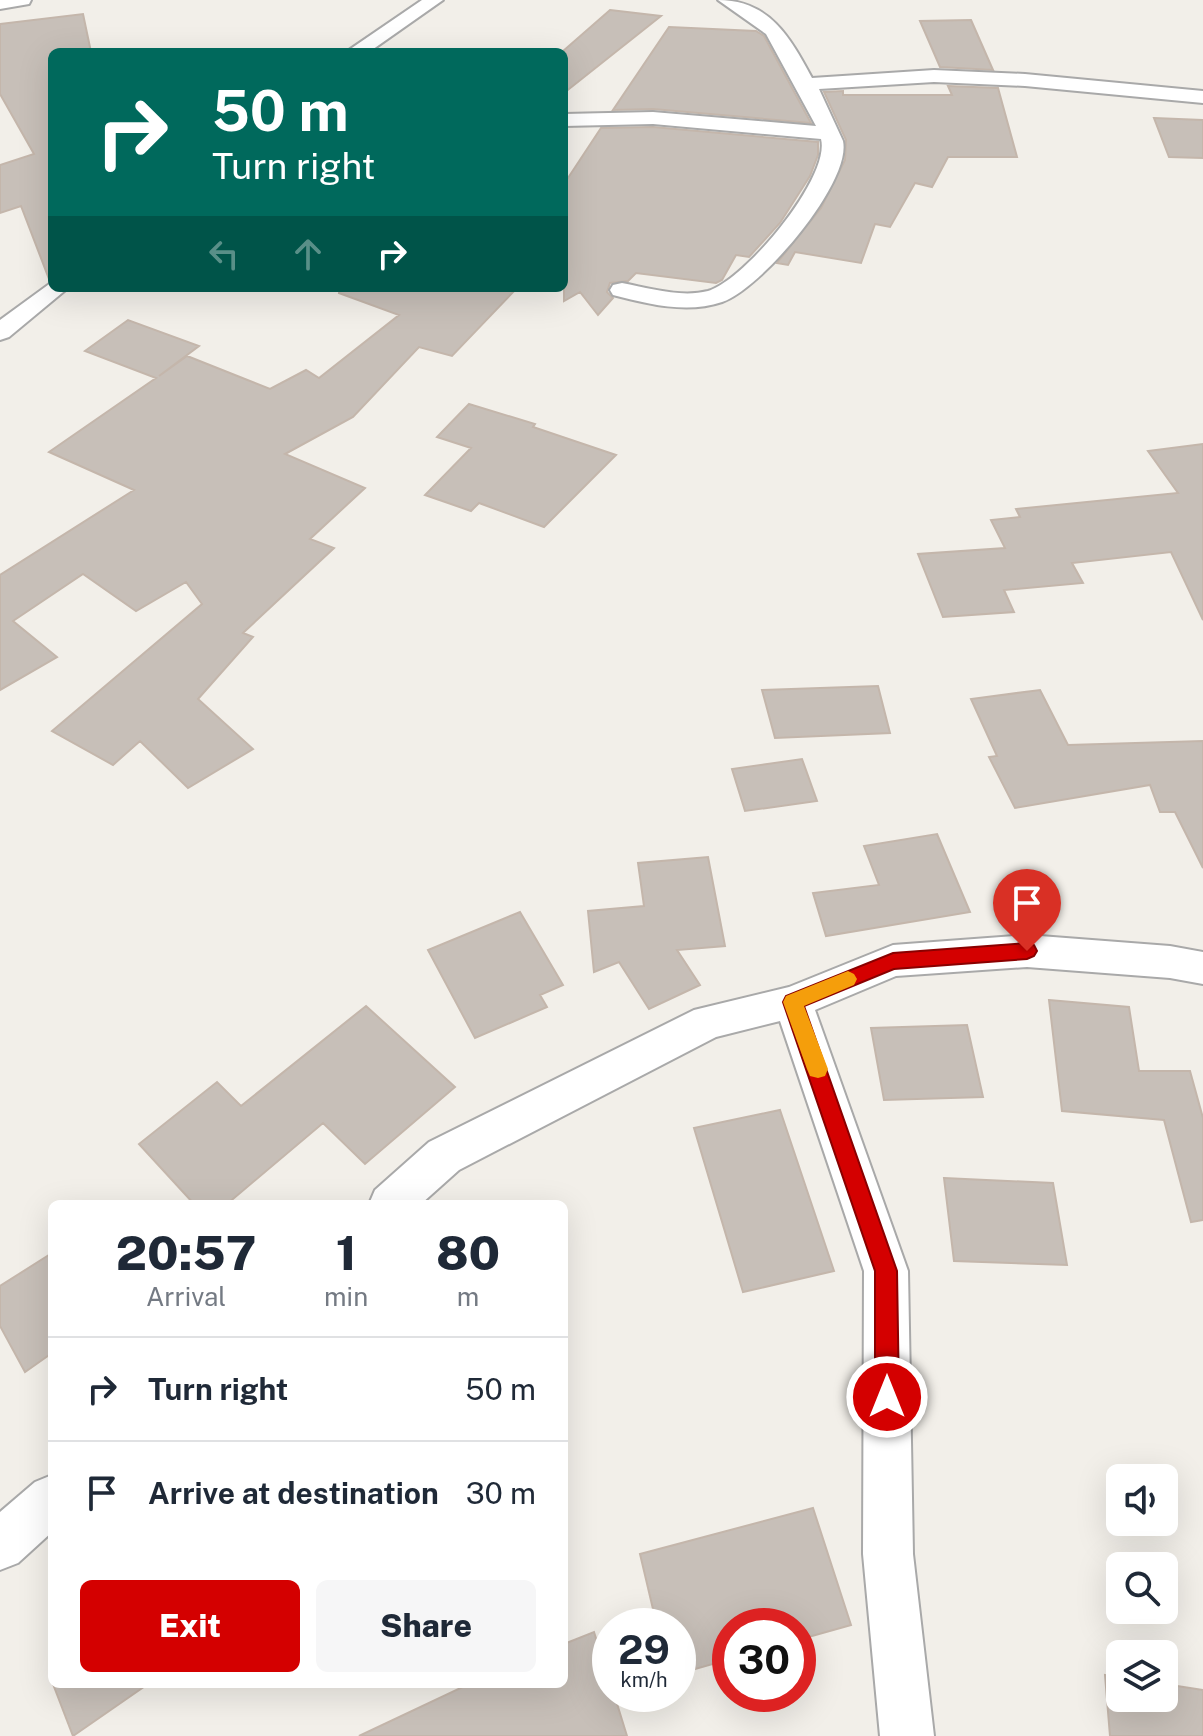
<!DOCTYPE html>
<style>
:root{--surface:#fff;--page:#f6f6f7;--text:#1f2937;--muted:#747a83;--line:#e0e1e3;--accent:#d40000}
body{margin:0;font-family:"Public Sans",sans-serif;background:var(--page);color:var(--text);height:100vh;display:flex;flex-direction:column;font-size:30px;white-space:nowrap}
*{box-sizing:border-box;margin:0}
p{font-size:26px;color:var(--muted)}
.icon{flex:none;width:44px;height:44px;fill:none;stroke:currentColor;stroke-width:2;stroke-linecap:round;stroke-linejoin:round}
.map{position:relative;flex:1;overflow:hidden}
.panel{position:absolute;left:48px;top:1200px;width:520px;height:488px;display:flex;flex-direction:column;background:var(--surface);border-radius:12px;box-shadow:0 8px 32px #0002}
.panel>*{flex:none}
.top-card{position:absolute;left:48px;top:48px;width:520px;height:244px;border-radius:12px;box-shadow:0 8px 32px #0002;background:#00695c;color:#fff;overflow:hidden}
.fabs{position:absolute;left:1106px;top:1464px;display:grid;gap:16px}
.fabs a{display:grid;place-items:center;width:72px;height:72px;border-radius:12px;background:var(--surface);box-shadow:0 8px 32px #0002;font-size:40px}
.speed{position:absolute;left:592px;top:1608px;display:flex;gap:16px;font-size:40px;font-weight:700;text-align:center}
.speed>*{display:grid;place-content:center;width:104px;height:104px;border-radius:50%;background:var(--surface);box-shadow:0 8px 32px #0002;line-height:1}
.speed small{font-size:20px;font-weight:400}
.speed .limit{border:12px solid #d22;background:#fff;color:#111}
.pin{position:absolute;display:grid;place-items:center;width:68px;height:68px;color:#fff;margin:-82px -34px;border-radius:50% 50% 50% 0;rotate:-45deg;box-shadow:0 0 8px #0007}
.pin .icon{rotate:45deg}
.me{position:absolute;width:88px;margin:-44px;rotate:0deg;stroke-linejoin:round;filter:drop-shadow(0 0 6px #0008)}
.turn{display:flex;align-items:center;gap:28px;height:168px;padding:0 32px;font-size:36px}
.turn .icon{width:104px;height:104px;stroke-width:2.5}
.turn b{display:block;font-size:56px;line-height:68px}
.lanes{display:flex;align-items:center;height:76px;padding:0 32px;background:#0003;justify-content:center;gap:40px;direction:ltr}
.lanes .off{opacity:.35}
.eta{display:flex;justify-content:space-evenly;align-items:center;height:136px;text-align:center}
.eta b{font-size:48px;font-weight:800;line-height:56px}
.button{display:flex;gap:16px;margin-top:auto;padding:16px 32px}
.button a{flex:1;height:92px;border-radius:12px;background:var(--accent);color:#fff;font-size:32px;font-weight:800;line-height:92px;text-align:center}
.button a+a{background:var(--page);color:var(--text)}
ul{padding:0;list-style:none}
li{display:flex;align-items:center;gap:24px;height:104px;padding:0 32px;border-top:2px solid var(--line)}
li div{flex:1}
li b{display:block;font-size:30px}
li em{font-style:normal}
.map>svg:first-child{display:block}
.building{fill:#c7bfb8;stroke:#c4b6ab;stroke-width:2}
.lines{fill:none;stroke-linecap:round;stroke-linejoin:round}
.street-casing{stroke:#a9a9a9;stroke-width:4}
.street{fill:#fff;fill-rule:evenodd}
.route{fill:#d40000;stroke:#8a0000;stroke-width:2}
.slow{fill:#f59e0b}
</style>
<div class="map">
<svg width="1203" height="1736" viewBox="0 0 1203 1736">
<rect width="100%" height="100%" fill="#f2efe9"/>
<path class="building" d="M610 10 661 16 564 93V52H562Z
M83 14 91 52H52V278L49 279 21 206 0 213V165L34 154 0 94V24Z
M971 20 993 70 940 67 920 21Z
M669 27 756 31 764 36 811 123 653 109 613 110Z
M948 86 998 88 1017 157H948L932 187 915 183 890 227 875 224 861 263 795 252 788 265 777 263 821 208 845 160 846 140 824 92 843 91V95H952Z
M1154 118 1203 120V158L1169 157Z
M653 127 818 142V155L810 176 780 223 749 257 736 255 722 280 716 283 636 273 628 281 610 283 607 292 613 298 598 315 580 292 564 301V184L601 128Z
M340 288H517L452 356 419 347 353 417 285 454 365 488 310 539 334 548 243 633 253 637 198 699 253 749 188 788 140 741 113 765 52 731 202 604 186 582 136 611 83 574 13 621 57 657 0 690V575L134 490 49 452 156 378 85 351 128 320 199 346 159 376 187 356 270 389 306 370 319 378 399 315 339 293Z
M469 404 535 424 533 427 616 455 544 527 479 503 471 511 425 495 471 448 437 437Z
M1203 444V620L1171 552 1072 563 1083 583 1004 590 1014 612 943 617 918 554 1005 548 991 520 1020 517 1016 509 1178 493 1148 451Z
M878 686 890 733 775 738 762 690Z
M1040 690 1068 745 1203 741V868L1175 812H1160L1150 785 1015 808 989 757 997 756 971 699Z
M802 759 817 801 745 811 732 769Z
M937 834 970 912 826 936 813 893 879 885 864 846Z
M708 857 725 946 677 950 700 985 649 1009 619 962 594 972 588 911 644 906 638 863Z
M520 912 563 985 540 995 547 1007 475 1038 428 950Z
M1049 1000 1129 1007 1139 1071H1190L1203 1118V1220L1191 1222 1164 1120 1062 1111Z
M366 1006 455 1087 365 1164 323 1123 227 1204H194L139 1144 217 1082 241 1106Z
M967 1025 983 1097 884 1100 871 1028Z
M780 1110 834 1271 743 1292 694 1128Z
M944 1178 1053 1183 1067 1265 954 1261Z
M52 1253V1353L25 1372 0 1326V1286Z
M813 1508 851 1625 798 1640V1626H730V1659L678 1674V1626H657L640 1554Z
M594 1632 610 1683V1694H614L627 1736H359L469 1684H564V1644Z
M1105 1675 1120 1677V1698H1164V1684L1203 1690V1736H1110Z
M53 1684H148L73 1736Z"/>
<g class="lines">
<defs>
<path id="street" d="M0 0H31L29 4 0 9Z
M422 0H443L369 52H346Z
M718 0C769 0 790 37 812 78L934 70 1025 74 1203 91V103L1025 86 934 82 819 89 843 141C852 182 761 289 722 302 687 314 648 304 613 295L610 290 613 285 622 283C649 288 681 298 708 291 745 280 831 177 821 139L653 124 564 126V114L653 112 816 126 766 34Z
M52 282V288H68L9 337 0 340V320Z
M1027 935 1170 946 1203 952V984L1170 978 1027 967 896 976 815 1010 908 1271 913 1554 934 1736H880L863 1554 864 1271 780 1021 716 1037 459 1170 421 1204H369L375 1190 429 1142 694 1010 789 987 893 945Z
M52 1475V1532L18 1563 0 1570V1512L35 1482Z"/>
</defs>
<use href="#street" class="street-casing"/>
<use href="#street" class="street"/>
</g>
<path class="route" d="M1027 943 1034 945 1037 951 1034 956 1027 959 894 969 804 1006 897 1271 899 1397 895 1405 887 1408 879 1405 875 1397V1271L783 1002 786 996 893 953Z"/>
<path class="slow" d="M848 971 854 974 857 979 854 985 804 1006 828 1069 825 1076 818 1078 810 1076 807 1069 783 1002 786 996Z"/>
</svg>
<div class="fabs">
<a><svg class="icon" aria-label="sound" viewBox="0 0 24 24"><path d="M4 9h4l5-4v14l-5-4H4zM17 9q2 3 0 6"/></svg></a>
<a><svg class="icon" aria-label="search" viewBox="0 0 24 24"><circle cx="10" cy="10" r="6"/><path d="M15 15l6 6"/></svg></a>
<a><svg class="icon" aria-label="layers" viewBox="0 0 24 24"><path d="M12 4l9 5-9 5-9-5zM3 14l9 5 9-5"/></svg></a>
</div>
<div class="speed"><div>29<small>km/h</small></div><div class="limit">30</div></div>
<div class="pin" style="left:1027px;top:951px;background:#d93025"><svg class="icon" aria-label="arrive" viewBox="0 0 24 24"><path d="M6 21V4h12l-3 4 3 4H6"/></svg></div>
<svg class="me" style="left:887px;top:1397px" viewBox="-20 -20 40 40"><circle r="17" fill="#d40000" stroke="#fff" stroke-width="3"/><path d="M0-11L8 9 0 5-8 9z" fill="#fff"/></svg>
<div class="top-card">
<div class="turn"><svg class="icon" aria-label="right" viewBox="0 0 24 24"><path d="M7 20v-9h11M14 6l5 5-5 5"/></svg><div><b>50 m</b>Turn right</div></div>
<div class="lanes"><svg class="icon off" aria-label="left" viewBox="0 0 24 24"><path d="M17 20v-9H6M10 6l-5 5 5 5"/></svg><svg class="icon off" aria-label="ahead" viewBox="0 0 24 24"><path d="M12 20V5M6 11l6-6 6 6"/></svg><svg class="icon" aria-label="right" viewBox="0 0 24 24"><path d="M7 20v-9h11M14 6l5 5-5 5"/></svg></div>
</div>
<section class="panel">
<div class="eta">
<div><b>20:57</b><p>Arrival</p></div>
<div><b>1</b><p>min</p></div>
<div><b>80</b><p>m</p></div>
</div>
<ul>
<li><svg class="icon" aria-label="right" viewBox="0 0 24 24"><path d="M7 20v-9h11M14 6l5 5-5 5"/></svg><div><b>Turn right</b></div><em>50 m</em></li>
<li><svg class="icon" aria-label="arrive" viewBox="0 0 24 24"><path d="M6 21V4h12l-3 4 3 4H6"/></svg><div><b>Arrive at destination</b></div><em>30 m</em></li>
</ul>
<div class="button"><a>Exit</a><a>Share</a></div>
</section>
</div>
